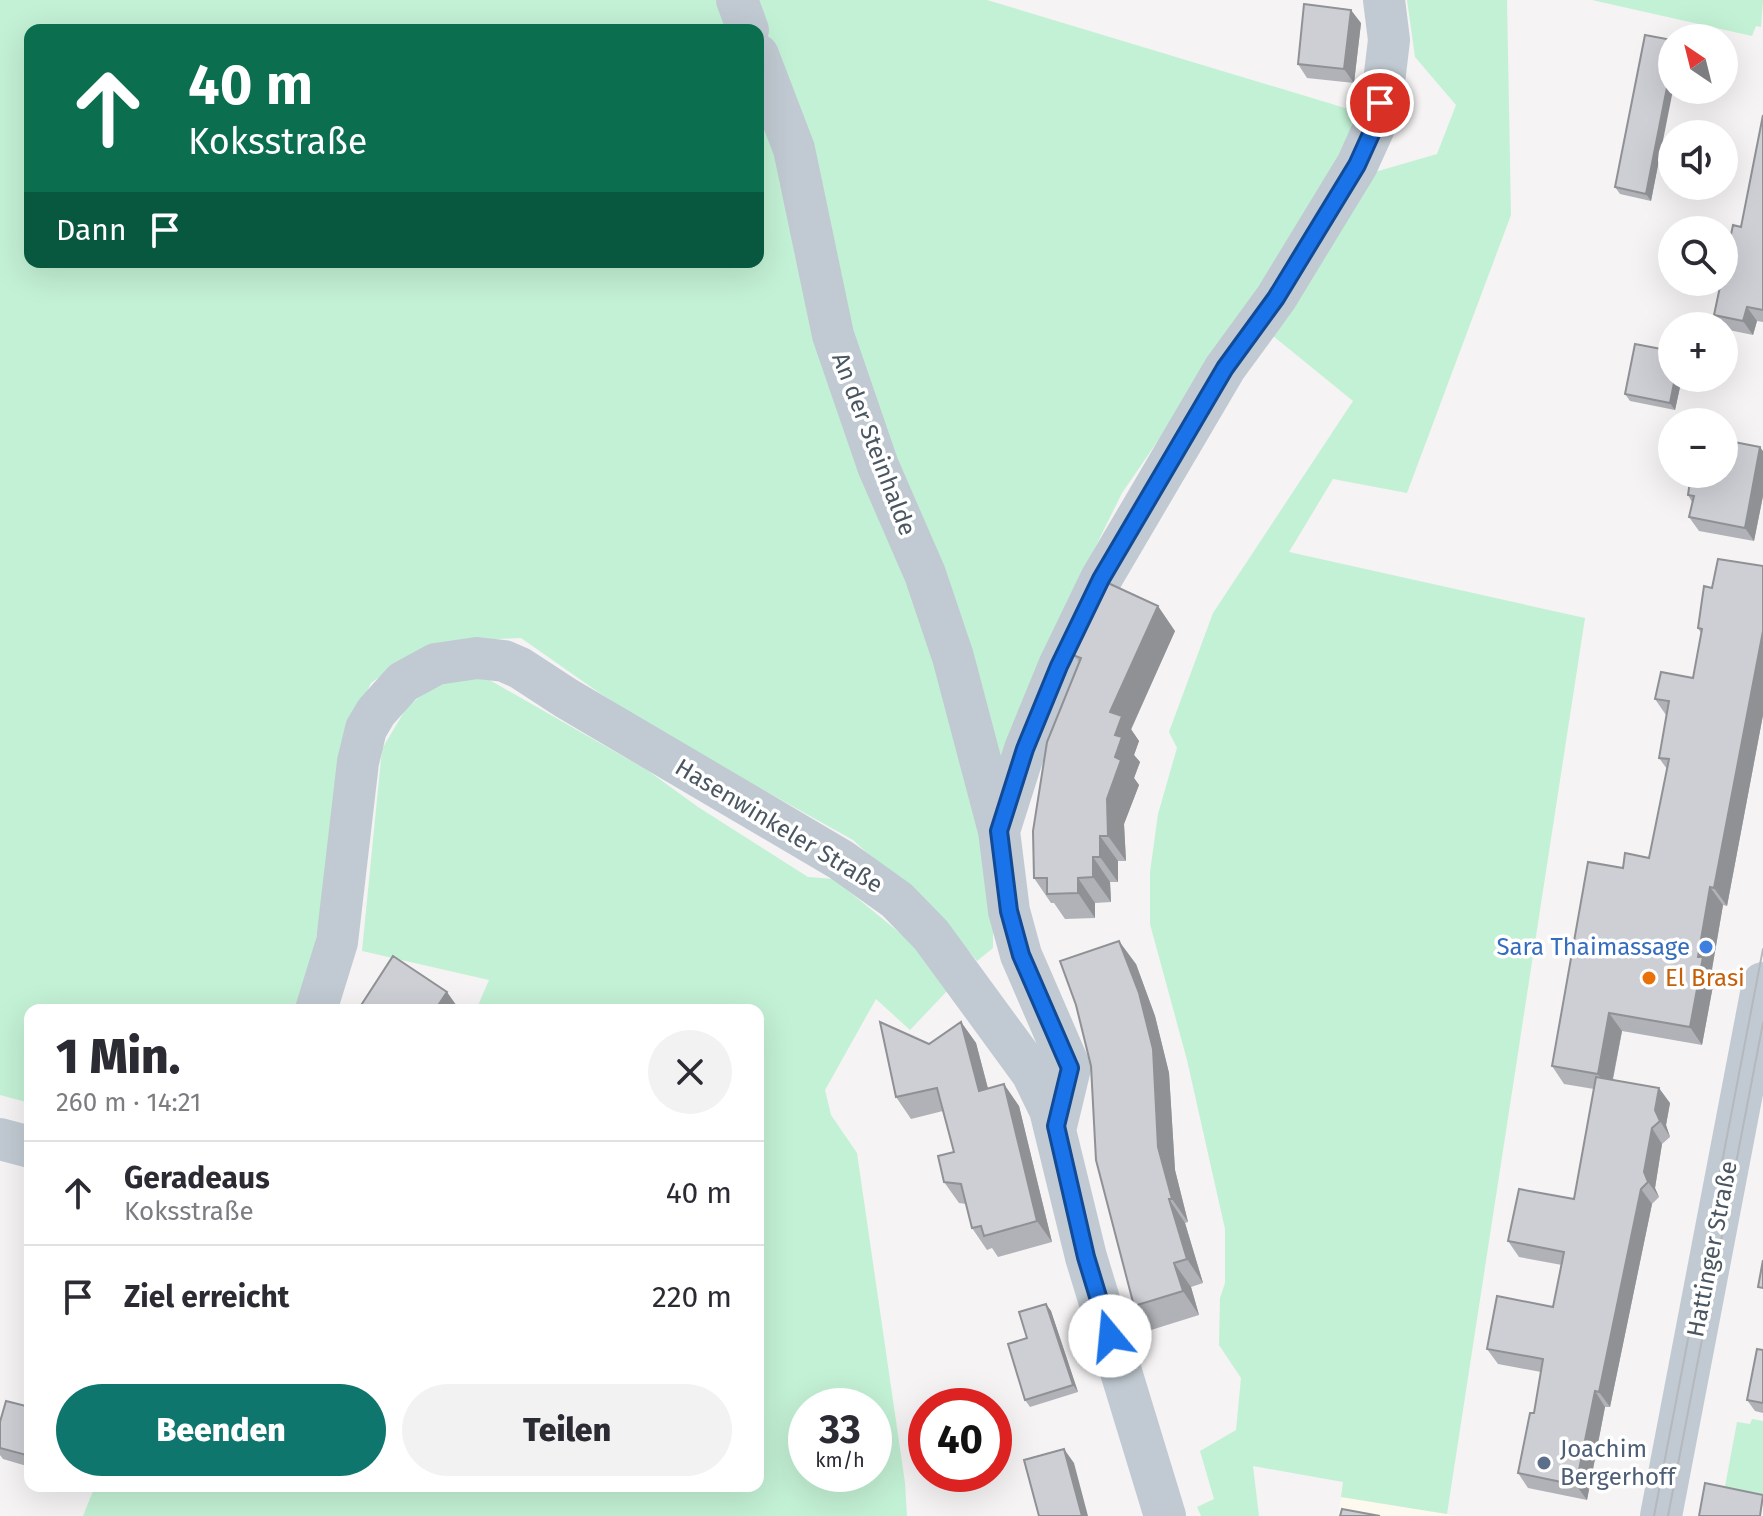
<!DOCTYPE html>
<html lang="de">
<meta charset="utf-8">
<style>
:root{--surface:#fff;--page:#f2f2f3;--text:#2b2b33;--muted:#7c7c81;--line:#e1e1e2;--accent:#0f766e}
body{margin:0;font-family:"Fira Sans",sans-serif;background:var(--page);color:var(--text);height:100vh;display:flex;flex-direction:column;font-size:30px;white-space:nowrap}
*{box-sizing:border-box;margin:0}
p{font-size:26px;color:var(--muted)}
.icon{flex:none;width:44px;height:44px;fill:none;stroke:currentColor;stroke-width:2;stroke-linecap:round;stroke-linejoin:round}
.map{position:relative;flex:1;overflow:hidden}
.side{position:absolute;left:24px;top:1004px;width:740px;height:488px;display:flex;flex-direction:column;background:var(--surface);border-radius:16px;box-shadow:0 8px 32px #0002}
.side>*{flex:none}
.banner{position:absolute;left:24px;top:24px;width:740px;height:244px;border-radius:16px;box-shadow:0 8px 32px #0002;background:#0b6e4f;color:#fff;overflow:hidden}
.needle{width:52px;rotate:325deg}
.buttons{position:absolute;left:1658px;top:24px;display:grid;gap:16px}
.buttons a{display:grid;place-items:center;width:80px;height:80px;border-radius:50%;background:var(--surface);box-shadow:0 8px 32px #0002;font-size:40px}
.speed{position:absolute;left:788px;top:1388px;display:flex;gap:16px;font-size:40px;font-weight:700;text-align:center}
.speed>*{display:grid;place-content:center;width:104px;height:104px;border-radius:50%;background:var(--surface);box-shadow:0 8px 32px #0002;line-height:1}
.speed small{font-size:20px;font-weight:400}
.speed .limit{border:12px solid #d22;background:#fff;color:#111}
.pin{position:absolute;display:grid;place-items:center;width:68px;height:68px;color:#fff;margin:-34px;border:4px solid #fff;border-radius:50%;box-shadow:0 2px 8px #0007}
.me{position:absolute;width:88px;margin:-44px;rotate:343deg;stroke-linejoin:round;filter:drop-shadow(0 0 6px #0008)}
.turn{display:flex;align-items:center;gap:28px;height:168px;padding:0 32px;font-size:36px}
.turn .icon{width:104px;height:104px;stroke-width:2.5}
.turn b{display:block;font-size:56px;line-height:68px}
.then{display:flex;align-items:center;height:76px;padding:0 32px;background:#0003;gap:16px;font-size:30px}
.round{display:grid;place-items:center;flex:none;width:84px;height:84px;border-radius:42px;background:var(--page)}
.overview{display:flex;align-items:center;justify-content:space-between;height:136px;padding:0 32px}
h1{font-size:48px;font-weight:800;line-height:60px}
.action{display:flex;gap:16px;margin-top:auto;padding:16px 32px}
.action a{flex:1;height:92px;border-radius:48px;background:var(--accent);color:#fff;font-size:32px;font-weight:800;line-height:92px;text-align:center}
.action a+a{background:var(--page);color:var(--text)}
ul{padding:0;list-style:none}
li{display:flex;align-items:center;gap:24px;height:104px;padding:0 32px;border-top:2px solid var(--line)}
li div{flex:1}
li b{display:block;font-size:30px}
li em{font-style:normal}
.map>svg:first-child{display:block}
.commercial{fill:#fdf9ef}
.green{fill:#c3f1d5;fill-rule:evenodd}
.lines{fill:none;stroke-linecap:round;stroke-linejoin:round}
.minor{stroke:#c1cad2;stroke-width:42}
.tram{stroke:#b5b8bd;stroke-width:2}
.wall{fill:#b0b2b7}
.shaded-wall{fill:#909195}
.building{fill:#cdcfd5;stroke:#909195;stroke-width:2}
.route-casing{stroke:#114b97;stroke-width:20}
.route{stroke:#1a73e8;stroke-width:14}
.shop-dot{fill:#3f7fe0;stroke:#fff;stroke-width:3}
.food-dot{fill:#e8710a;stroke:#fff;stroke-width:3}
.service-dot{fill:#5c6f8a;stroke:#fff;stroke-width:3}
.labels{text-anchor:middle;stroke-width:7;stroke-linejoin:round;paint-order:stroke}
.street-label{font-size:24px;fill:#4a5661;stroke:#fff}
.shop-label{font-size:24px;fill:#366cbe;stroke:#fff;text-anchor:end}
.food-label{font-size:24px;fill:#c56008;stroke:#fff;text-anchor:start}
.service-label{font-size:24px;fill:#4e5e75;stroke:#fff;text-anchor:start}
</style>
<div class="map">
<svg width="1763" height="1516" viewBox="0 0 1763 1516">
<rect width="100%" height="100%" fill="#f5f3f3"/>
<path class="commercial" d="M1341 1497 1459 1516H1338Z"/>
<path class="green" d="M0 0H987L1365 114 1293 244 1122 493 1039 661 993 918V948L977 961 950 929 853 840 670 738 601 694 521 638 449 641 412 654 371 683 344 738 328 870 309 978 294 1010H30V1103L0 1095ZM30 30H758V262H30Z
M1407 0H1507L1511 215 1407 493 1333 479 1289 552 1585 618 1447 1514 1341 1497 1343 1482 1253 1466 1259 1516H1201L1197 1507 1214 1499 1200 1451 1236 1430 1241 1378 1219 1345 1220 1298 1225 1283V1229L1187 1060 1150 924V872L1158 814 1177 748 1169 732 1213 613 1353 401 1267 331 1368 174 1437 154 1456 105 1415 57Z
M1592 0H1763L1761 27 1756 26 1752 36Z
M479 674 647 770 698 807 808 877 834 879 918 948 948 990 910 1030 876 999 825 1090 831 1115 857 1153 905 1483 907 1516H83L95 1486H758V1010H476L489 980 362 951 382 749 407 707 442 679ZM806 1406H874V1474H806Z
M1752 1419 1763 1421V1506L1723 1497 1737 1422 1750 1424Z"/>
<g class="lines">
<path class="minor" d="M737 0 748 30
M758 55 794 149 833 335 878 466 925 574 953 657 999 831
M316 1010 337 942 358 762 366 729 376 712 403 682 436 664 477 658 504 661 520 668 566 698 841 860 897 900 931 935 1032 1073 1050 1110 1086 1257 1165 1516
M1056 1126 1070 1068 1021 955 1009 911 999 831 1025 749 1059 666 1101 579 1225 368 1276 298 1357 165 1376 123 1384 82 1389 40 1384 0
M0 1139 30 1147
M1661 1516 1763 983"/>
<path class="tram" d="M1654 1516 1763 949
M1668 1516 1763 1023"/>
</g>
<path class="wall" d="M1361 23 1354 83 1307 78 1298 64Z
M1672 90 1651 201 1620 194 1615 187Z
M1763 115V322L1757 321 1753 335 1724 329V326H1722L1714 315 1741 227Z
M1672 378H1682L1675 410 1630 401 1625 394Z
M1763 451V496L1754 541 1699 531 1689 517 1692 502 1688 495Z
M1763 566V715L1727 906 1723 905 1712 969 1715 975 1702 1045 1622 1031 1613 1080 1670 1103 1666 1125 1670 1137 1662 1144 1655 1188 1659 1197 1652 1204 1610 1407H1605L1587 1500 1528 1488 1518 1473 1534 1413 1541 1372 1498 1364 1487 1349 1553 1307 1562 1265 1519 1257 1508 1241 1574 1199 1594 1089 1564 1084 1552 1066 1623 868 1649 858 1667 769 1659 758 1666 715 1655 699 1693 678 1701 633 1698 628 1712 588Z
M1175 631 1131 730 1139 741 1134 755 1140 762 1134 778 1139 785 1124 824 1126 861H1118V882H1110L1111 902 1095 903V918L1065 919 1054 903H1051L1034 878 1079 662 1073 655Z
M1136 964 1155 1016 1169 1073 1175 1170 1188 1222 1185 1223 1203 1283 1191 1287 1199 1315 1151 1330 1134 1306Z
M961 1022 976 1043 988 1088 1019 1106 1052 1242 998 1257 992 1248 987 1250 972 1228 966 1204 959 1203 944 1182 954 1152 943 1111 911 1119 896 1097 929 1044Z
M1046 1304 1051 1311 1078 1392 1030 1407 1025 1400 1027 1338Z
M1763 1350V1413L1755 1411 1747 1400Z
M30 1407V1467L3 1459 0 1455V1448Z"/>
<path class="shaded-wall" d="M1351 10 1361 23 1354 83 1344 69Z
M1672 62 1673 90 1651 201 1646 194Z
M1747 307 1757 321 1753 335 1743 321Z
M1675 378H1682L1675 410 1670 403Z
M1760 447 1763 451V496L1754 541 1745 528Z
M1158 606 1175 631 1131 729 1139 741 1134 755 1140 762 1134 778 1139 785 1124 824 1126 861 1108 836 1107 799 1115 757V735L1110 712Z
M1763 631V715L1727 906 1714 888Z
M1100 836 1118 861V882L1100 857Z
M1093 857 1110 882 1111 902 1093 877Z
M1078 878 1095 903V918L1078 893Z
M1710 887 1723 905 1712 969 1715 975 1702 1045 1690 1027 1698 957Z
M1119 941 1136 964 1155 1016 1169 1073 1175 1170 1188 1222 1172 1199 1158 1147Z
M447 992 459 1009 458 1010H435Z
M1609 1013 1622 1031 1610 1092 1598 1074Z
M961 1022 976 1043 994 1112 979 1091Z
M1004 1084 1019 1106 1052 1242 1037 1221Z
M1659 1088 1670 1103 1666 1125 1670 1137 1660 1121 1655 1110Z
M1652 1128 1662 1144 1655 1188 1659 1197 1648 1182 1644 1172Z
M1641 1189 1652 1204 1610 1407 1599 1392Z
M1169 1199 1185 1223 1203 1283 1187 1259Z
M1174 1263 1191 1287 1199 1315 1183 1291Z
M1046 1304 1051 1311 1078 1392 1073 1385Z
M1595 1391 1605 1407 1587 1500 1576 1485Z
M1064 1449 1074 1463 1088 1516H1082Z"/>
<path class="building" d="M1304 4 1351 10 1344 69 1298 64Z
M1645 35 1672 40V62L1646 194 1615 187Z
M1763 115V310L1747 307 1743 321 1714 315 1721 282H1724V268L1733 225 1741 227Z
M1635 344 1672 351V378H1675L1670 403 1625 394Z
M1724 440 1760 447 1745 528 1689 517 1694 496 1688 495 1691 474H1724Z
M1718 559 1763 566V631L1714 888 1710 887 1698 957H1703L1690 1027 1609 1013 1598 1074 1552 1066 1588 862 1623 868 1625 853 1649 858 1669 759 1659 758 1669 701 1655 699 1661 672 1693 678 1702 629 1698 628 1704 586 1712 588Z
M1108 583 1158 606 1110 712 1122 716 1115 735 1122 737 1115 757 1121 760 1107 799 1108 836H1100V857H1093V877L1078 878V893L1047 894V878H1034L1033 831 1047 742 1081 658 1073 655Z
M1119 941 1139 993 1153 1049 1158 1147 1172 1199H1169L1187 1259 1174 1263 1183 1291 1134 1306 1096 1160 1091 1066 1076 1005 1060 961Z
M393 956 447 992 435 1010H358Z
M880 1022 929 1044 961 1022 979 1091 1004 1084 1037 1221 984 1236 981 1226 972 1228 961 1184 944 1182 938 1156 954 1152 937 1088 896 1097Z
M1596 1077 1659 1088 1655 1110 1660 1121 1652 1128 1644 1172 1648 1182 1641 1189 1599 1392 1595 1391 1576 1485 1518 1473 1530 1413H1534L1543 1359 1487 1349 1497 1296 1553 1307 1564 1252 1508 1241 1519 1189 1574 1199Z
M1763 1260V1288L1758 1287Z
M1046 1304 1073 1385 1025 1400 1008 1344 1027 1338 1019 1312Z
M1757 1349 1763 1350V1403L1747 1400Z
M6 1401 30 1407V1456L0 1448V1422Z
M1064 1449 1082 1516H1039L1024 1460Z
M1705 1483 1763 1495 1760 1516H1699Z
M1342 1509 1380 1516H1340Z"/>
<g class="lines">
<defs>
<path id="route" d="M1110 1336 1086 1257 1056 1126 1070 1068 1021 955 1009 911 999 831 1025 749 1059 666 1101 579 1225 368 1276 298 1357 165 1376 123 1380 103"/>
</defs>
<use href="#route" class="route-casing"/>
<use href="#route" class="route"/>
</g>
<circle class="shop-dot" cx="1706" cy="947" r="8"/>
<circle class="food-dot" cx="1649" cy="978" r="8"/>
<circle class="service-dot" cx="1544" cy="1463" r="8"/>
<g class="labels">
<g class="street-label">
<text transform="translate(874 444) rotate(69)" y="8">An der Steinhalde</text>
<text transform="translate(779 826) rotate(31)" y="8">Hasenwinkeler Straße</text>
<text transform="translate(1712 1249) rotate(-79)" y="8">Hattinger Straße</text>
</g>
<g class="shop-label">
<text x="1690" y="955">Sara Thaimassage</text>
</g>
<g class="food-label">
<text x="1665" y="986">El Brasi</text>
</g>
<g class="service-label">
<text x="1560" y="1457">Joachim<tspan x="1560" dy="28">Bergerhoff</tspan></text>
</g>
</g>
</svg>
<div class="buttons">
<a><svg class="needle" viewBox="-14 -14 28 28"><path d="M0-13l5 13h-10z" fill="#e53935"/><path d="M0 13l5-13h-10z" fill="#7c7c81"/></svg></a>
<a><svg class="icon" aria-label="sound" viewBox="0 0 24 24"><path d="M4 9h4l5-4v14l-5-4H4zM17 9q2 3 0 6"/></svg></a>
<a><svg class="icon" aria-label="search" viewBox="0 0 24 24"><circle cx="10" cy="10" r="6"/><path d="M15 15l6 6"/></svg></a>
<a>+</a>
<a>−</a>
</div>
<div class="speed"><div>33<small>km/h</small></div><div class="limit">40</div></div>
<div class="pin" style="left:1380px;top:103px;background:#d93025"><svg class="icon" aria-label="arrive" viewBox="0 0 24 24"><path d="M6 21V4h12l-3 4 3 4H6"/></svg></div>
<svg class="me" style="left:1110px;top:1336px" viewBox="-20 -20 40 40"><circle r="19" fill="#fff"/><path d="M0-13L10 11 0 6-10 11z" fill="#1a73e8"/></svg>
<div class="banner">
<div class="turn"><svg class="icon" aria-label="ahead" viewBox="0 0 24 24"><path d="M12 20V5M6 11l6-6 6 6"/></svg><div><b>40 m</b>Koksstraße</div></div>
<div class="then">Dann<svg class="icon" aria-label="arrive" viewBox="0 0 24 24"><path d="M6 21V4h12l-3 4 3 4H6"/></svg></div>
</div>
<section class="side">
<div class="overview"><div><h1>1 Min.</h1><p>260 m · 14:21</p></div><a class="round"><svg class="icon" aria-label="close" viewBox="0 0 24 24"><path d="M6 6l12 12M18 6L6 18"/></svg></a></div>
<ul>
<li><svg class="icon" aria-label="ahead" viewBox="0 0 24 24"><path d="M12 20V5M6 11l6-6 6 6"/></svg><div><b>Geradeaus</b><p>Koksstraße</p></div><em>40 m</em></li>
<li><svg class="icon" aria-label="arrive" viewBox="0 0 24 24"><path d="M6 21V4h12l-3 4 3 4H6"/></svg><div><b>Ziel erreicht</b></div><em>220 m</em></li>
</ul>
<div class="action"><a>Beenden</a><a>Teilen</a></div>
</section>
</div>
